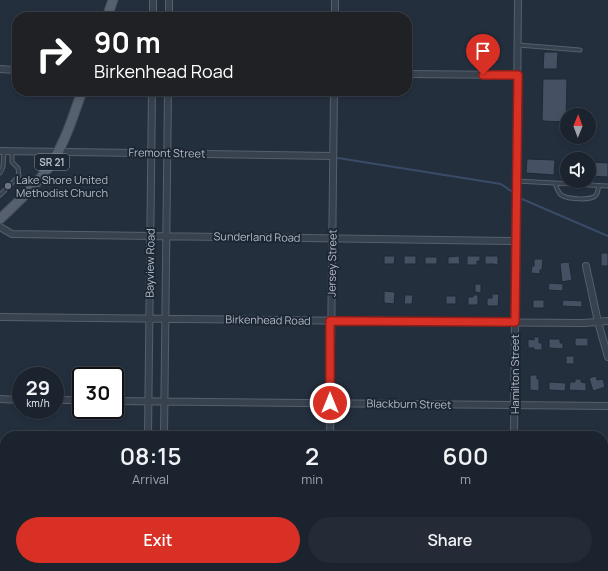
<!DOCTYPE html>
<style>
:root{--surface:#1b232e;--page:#242b36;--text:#f1f3f6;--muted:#a0a4aa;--line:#39404a;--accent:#d93025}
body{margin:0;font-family:Manrope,sans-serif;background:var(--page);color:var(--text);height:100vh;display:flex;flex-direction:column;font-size:15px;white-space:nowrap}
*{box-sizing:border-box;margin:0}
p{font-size:13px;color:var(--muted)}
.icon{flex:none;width:22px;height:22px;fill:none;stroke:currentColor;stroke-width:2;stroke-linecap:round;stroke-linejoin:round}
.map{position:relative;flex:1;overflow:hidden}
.panel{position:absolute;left:0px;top:431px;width:608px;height:140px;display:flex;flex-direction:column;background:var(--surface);border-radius:16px 16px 0 0;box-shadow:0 2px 6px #0003,0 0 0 1px var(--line)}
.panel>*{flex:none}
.top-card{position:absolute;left:12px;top:12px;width:400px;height:84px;border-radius:16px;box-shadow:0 2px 6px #0003,0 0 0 1px var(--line);background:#202124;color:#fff;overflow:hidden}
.needle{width:26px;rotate:1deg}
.tools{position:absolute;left:560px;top:108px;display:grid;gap:8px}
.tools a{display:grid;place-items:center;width:36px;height:36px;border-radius:50%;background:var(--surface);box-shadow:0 2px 6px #0003,0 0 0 1px var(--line);font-size:20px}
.speed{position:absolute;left:12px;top:367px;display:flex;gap:8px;font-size:20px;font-weight:700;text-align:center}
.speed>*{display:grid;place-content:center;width:52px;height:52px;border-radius:50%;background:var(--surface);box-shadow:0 2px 6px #0003,0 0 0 1px var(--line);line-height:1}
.speed small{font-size:10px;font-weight:400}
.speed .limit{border:2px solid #111;border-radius:6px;background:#fff;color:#111}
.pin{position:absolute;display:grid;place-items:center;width:34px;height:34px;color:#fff;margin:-41px -17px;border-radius:50% 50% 50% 0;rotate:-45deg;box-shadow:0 0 4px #0007}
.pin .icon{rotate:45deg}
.me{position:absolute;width:44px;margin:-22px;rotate:0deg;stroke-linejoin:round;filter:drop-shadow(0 0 3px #0008)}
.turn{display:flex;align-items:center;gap:14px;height:84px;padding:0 16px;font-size:18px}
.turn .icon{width:52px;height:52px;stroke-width:2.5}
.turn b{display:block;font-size:28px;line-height:34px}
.eta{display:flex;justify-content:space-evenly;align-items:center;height:68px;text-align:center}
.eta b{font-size:24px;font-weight:600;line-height:28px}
.cta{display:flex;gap:8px;margin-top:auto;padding:8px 16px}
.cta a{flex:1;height:46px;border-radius:24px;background:var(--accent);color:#fff;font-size:16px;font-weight:600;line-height:46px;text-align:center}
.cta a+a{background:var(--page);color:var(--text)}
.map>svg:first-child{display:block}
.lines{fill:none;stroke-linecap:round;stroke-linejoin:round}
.stream{stroke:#394c67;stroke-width:2}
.building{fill:#455162;stroke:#1f2835}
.service-casing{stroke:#565f6c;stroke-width:5}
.minor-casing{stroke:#565f6c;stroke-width:8}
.primary-casing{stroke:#414a57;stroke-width:11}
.service{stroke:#38414e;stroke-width:3}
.minor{stroke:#38414e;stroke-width:6}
.primary{stroke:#56606e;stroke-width:9}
.route-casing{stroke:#8d1f18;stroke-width:10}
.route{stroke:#d93025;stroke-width:7}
.worship-dot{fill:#6b7280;stroke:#1d2633;stroke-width:1.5}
.labels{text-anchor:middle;stroke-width:4;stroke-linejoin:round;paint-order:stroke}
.shield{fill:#1d2633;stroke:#878f9c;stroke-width:1}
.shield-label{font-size:10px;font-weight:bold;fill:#b4bcc9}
.street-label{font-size:11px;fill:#b4bcc9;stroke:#1d2633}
.poi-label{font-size:11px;fill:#b4bcc9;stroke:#1d2633;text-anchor:start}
</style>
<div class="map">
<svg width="608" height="571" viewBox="0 0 608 571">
<rect width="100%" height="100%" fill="#242f3e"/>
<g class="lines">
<path class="stream" d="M338 158 501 184 511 191
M522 199 608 236"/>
</g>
<path class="building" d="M544 52H558L557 69H543Z
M543 79H567L566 122 542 121Z
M527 159 555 160 554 175 526 173Z
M589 162 608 163V177L589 176Z
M601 253H608V266H601Z
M384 256H395L394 264H384Z
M404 256H416V264H404Z
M459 256 460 264H448V257Z
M467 256H480V261H477V265H467Z
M485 256H498V265H495V264H485Z
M425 257H437V264H425Z
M534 259H543L542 270H540V274L531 273 532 266H534Z
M569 262 572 280 562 282 560 263Z
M549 283 563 284V291L548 290Z
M475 284H481V293L475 292Z
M384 291 395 292 394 304 384 303Z
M492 294H499L498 306H487V298H492Z
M405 295H413L412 304H404Z
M473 295H478V305H468V297H473Z
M446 296H456V304H446Z
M533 300H544V308H533Z
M563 300 582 301V307L562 306Z
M534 337H539V343H542V350H534V348H528V339L534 340Z
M575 338H588V346H575Z
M549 339H560V343H563V349L549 348Z
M566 356H574V364H566Z
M530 375H537V379H539V391L530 390Z
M596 376 597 380 603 379 605 387 593 391 589 378Z
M575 379H581V382L586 383V391L569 390 570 382H575Z
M549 382 566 383 565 391 549 390Z"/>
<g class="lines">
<defs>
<path id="service" d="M518 45 580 50
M0 173 3 167 4 151
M517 181 608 186
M555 183C557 188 558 194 563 196 569 199 592 201 596 195 598 193 598 188 599 186
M0 195 19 176 18 168 12 162V151"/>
<path id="minor" d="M153 17V0
M169 17V0
M335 17V0
M0 69 17 70
M407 74 518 75
M0 151 333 156
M0 227 12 234 516 241
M586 266 598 322 608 357
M0 317 451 322 584 323 608 321
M0 399 21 400
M55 400H81
M115 401 608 406
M148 436 152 91
M164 436 168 91
M330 436 334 91
M514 436 518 0
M0 481 5 482
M603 489H608
M0 564H5
M139 566 328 568 392 571
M513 571V566"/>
<path id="primary" d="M107 17 113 0
M0 219C15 205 30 191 43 175 63 150 72 120 82 91"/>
</defs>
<use href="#service" class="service-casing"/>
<use href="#minor" class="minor-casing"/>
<use href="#primary" class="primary-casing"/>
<use href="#service" class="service"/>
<use href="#minor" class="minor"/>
<use href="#primary" class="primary"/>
</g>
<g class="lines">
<defs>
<path id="route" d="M330 403V321L515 322 518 75H483"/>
</defs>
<use href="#route" class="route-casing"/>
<use href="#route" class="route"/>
</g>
<circle class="worship-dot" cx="8" cy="186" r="4"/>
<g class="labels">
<rect class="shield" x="35" y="154" width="34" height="16" rx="3"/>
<g class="shield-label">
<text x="52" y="166">SR 21</text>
</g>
<g class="street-label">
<text transform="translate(167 153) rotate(1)" y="4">Fremont Street</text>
<text transform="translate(257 237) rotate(1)" y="4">Sunderland Road</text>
<text transform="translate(150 263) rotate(-89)" y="4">Bayview Road</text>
<text transform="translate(332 263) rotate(-89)" y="4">Jersey Street</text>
<text transform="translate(268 320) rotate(1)" y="4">Birkenhead Road</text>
<text transform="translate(515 374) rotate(-90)" y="4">Hamilton Street</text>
<text transform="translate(409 404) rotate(1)" y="4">Blackburn Street</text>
</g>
<g class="poi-label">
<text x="16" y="184">Lake Shore United<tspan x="16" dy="13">Methodist Church</tspan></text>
</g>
</g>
</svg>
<div class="tools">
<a><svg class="needle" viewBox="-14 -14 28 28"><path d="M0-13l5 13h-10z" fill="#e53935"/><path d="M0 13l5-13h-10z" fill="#a0a4aa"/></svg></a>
<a><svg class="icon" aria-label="sound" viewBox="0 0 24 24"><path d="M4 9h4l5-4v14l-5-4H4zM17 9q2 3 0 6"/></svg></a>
</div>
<div class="speed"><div>29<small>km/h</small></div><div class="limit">30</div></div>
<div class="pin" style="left:483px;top:75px;background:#d93025"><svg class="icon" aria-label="arrive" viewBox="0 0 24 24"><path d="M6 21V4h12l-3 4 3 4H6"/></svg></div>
<svg class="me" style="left:330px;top:403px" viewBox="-20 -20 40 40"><circle r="17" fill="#d93025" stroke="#fff" stroke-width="3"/><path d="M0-11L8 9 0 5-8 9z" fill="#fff"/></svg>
<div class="top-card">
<div class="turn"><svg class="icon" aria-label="right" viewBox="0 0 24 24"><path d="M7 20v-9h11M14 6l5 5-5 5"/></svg><div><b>90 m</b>Birkenhead Road</div></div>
</div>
<section class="panel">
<div class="eta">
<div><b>08:15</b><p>Arrival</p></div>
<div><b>2</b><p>min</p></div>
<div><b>600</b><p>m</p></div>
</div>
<div class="cta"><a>Exit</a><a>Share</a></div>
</section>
</div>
